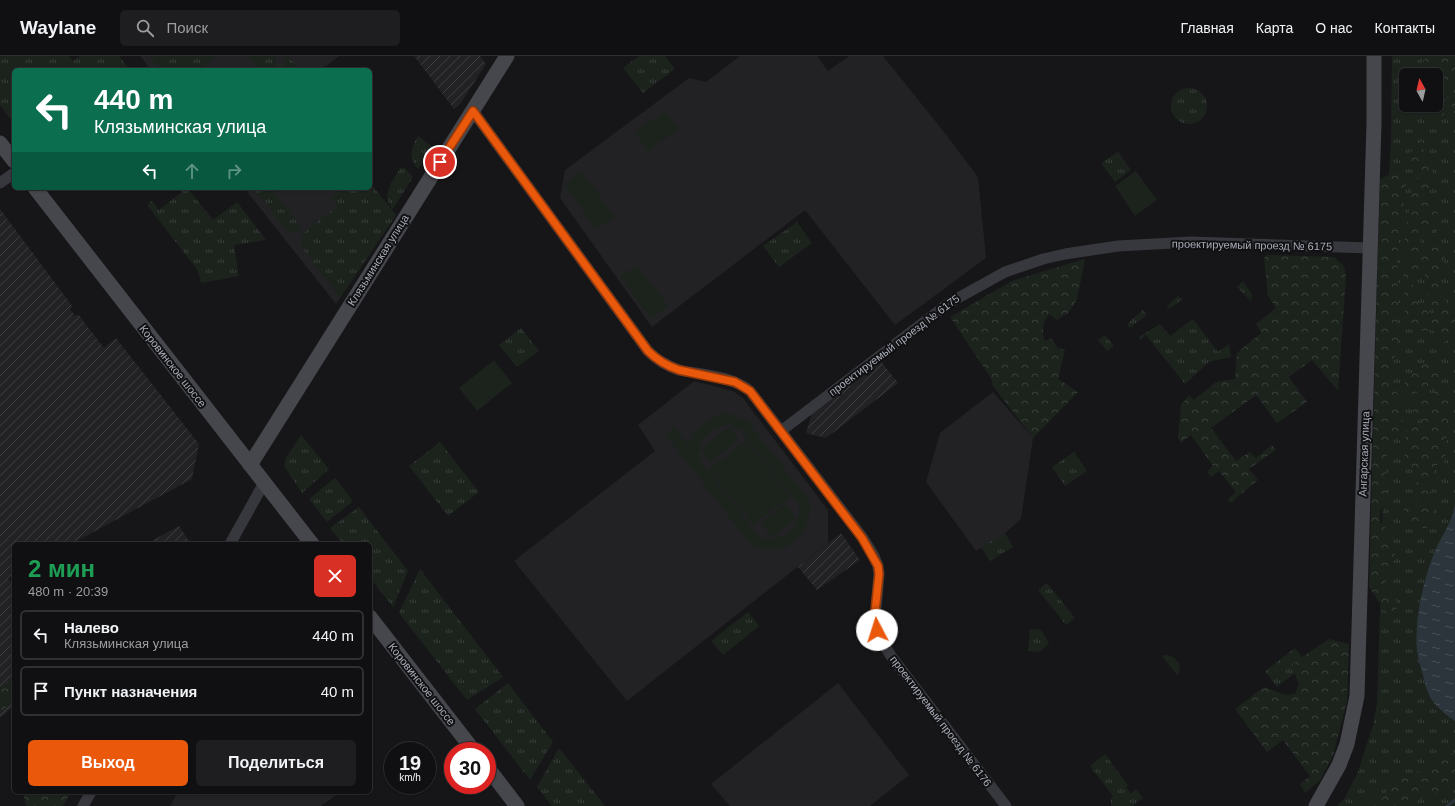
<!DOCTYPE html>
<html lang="ru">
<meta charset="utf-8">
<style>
:root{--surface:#101012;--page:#1e1e20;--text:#f1f3f6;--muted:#9c9d9f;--line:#303032;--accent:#ea580c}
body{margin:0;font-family:Arial,sans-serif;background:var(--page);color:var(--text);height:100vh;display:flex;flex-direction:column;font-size:15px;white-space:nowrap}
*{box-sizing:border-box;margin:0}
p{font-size:13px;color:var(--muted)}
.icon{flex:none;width:22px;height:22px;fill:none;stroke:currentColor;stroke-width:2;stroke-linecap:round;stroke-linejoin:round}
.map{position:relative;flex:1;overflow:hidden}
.side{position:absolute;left:12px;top:486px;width:360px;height:252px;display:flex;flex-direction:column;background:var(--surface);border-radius:6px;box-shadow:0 1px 3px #0004,0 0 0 1px var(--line)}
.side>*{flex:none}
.guide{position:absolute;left:12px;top:12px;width:360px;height:122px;border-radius:6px;box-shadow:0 1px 3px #0004,0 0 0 1px var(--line);background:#0b6e4f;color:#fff;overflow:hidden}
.needle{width:26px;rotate:352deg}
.fabs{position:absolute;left:1399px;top:12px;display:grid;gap:8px}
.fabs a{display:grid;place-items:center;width:44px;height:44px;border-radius:6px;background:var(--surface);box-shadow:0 1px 3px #0004,0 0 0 1px var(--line);font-size:20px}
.speed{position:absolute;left:384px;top:686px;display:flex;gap:8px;font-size:20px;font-weight:700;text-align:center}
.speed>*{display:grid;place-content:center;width:52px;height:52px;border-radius:50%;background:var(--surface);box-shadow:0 1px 3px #0004,0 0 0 1px var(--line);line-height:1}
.speed small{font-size:10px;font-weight:400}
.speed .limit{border:6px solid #d22;background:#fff;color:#111}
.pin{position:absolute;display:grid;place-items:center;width:34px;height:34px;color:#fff;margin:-17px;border:2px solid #fff;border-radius:50%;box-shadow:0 1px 4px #0007}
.me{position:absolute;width:44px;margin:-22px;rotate:355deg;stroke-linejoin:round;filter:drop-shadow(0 0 3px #0008)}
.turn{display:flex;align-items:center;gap:14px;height:84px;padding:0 16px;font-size:18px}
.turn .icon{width:52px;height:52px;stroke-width:2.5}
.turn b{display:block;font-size:28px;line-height:34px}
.lanes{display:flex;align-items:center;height:38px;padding:0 16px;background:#0003;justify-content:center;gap:20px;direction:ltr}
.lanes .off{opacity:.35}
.round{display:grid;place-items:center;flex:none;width:42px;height:42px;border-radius:6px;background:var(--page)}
.overview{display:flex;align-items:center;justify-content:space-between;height:68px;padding:0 16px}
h1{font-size:24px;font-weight:800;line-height:30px;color:#1e9e55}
.primary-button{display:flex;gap:8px;margin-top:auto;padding:8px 16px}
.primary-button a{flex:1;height:46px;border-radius:6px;background:var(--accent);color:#fff;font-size:16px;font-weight:800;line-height:46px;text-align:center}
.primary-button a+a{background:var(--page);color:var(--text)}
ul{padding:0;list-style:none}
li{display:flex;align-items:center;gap:12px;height:50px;margin:0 8px 6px;padding:0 8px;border:2px solid var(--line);border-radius:6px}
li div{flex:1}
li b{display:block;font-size:15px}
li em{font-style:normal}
header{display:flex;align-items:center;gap:24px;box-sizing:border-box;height:56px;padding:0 20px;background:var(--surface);border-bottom:1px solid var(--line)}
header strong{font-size:19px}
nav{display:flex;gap:22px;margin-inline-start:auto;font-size:14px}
.search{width:280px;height:36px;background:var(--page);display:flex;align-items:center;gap:10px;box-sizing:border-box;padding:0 14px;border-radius:6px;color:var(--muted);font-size:15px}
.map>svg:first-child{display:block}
.built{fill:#222225}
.industrial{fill:url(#industrial-furrows)}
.grass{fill:url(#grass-tufts);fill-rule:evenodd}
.forest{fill:url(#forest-crowns);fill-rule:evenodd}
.garden{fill:#1c231d;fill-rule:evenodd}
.water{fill:url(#water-ripples)}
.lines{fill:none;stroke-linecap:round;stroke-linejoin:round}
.stream{stroke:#2c353c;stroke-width:3}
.street{stroke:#37383d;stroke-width:11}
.secondary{stroke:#45474d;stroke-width:15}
.route-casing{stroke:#983908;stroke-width:10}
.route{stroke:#ea580c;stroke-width:7}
.labels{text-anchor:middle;stroke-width:4;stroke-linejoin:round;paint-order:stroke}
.street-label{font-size:11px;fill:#a8adb8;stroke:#111113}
</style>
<header>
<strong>Waylane</strong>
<div class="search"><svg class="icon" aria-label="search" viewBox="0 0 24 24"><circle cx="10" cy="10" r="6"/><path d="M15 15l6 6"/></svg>Поиск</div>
<nav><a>Главная</a><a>Карта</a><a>О нас</a><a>Контакты</a></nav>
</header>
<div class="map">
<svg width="1455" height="750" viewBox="0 0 1455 750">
<defs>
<pattern id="industrial-furrows" width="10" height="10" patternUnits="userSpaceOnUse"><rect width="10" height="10" fill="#222225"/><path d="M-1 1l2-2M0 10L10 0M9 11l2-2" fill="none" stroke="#3f3f43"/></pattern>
<pattern id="grass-tufts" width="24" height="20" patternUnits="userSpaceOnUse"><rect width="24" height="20" fill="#1c231d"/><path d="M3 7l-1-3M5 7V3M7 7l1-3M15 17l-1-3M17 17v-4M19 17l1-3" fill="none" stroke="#3a403c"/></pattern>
<pattern id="forest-crowns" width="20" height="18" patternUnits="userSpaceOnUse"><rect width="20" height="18" fill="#1c231d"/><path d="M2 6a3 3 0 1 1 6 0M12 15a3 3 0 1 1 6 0" fill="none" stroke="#3a403c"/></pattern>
<pattern id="water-ripples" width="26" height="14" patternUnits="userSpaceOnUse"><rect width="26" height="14" fill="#2c353c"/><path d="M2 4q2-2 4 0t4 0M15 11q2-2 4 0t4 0" fill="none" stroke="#485056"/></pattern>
</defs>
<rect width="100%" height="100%" fill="#161618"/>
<path class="built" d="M140 0H339L328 9 314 14H151Z
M740 0H817L828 15 849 0H883L944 76 978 121 986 202 895 269 805 154 652 271 560 142 565 114 689 22 706 26Z
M370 127 396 159 336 248 244 132H370Z
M694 325 733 335 743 342 828 454V487L627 645 514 505 655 395 638 369Z
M993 336 1033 382 1021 463 1005 477 976 495 926 426 940 377Z
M838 627 909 719 870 750H730L711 728Z
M178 736H338L339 737 321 750H170Z"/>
<path class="industrial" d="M414 0H480L486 8 461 47 454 53Z
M0 153 73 251 70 253 75 260 78 258 104 292 116 282 199 388 192 423 71 488H14V518L8 522 14 530V650L0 662Z
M880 304 898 327 826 382 806 377 812 357Z
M179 470 191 488H146Z
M841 477 860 504 817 534 798 511Z"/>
<path class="grass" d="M0 0H69L73 5 80 0H119L130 14H14V68L0 49Z
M149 0H217L199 14H160Z
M246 0H276V10L273 14H260Z
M639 0H665L675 13 643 37 623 12Z
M1392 0H1455V750H1337L1344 743 1358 716 1373 669 1377 647 1380 556 1384 397V203L1391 86ZM1406 19H1436V49H1406Z
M289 1 300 14H283L285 4Z
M1171 50a18 18 0 1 1 36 0a18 18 0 1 1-36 0Z
M418 80 433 91 418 113C408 102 411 92 418 80Z
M1118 96 1131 114 1115 126 1101 107Z
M400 112H405L413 121 393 153C380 140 393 125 400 112Z
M370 127 396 159 340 242 303 193C301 189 300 186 302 181 305 173 330 157 338 151L331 142 342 133 341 132H370Z
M180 132H191L189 134 213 164 237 146 266 184 234 189 239 220 201 227 200 221 196 212 147 149 152 145 159 154 182 136Z
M253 132H270L302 172 297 176H288Z
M797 166 812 187 779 211 763 190Z
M1243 225 1252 239 1251 245 1237 231Z
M1178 240 1182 243C1178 247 1172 252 1167 252L1168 249Z
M1143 254 1147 259 1130 272 1127 268Z
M1193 263 1218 296 1229 288 1231 301 1209 306 1185 328 1146 279 1140 284 1139 281 1160 268 1170 280Z
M521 272 539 295 517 311 499 289Z
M1105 279 1114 290 1107 295 1098 284Z
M301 379 329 413 302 437 284 410 286 402Z
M440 386 479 436 448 460 409 410Z
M1074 396 1087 415 1065 430 1052 411Z
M335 422 353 445 327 466 309 443Z
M359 451 408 515 393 551 370 522V488H343L330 472Z
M1005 477 1013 491 990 505 981 491Z
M420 513 503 621 467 644 399 557Z
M1047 527 1075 562 1066 569 1038 534Z
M748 556 759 570 723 599 711 585Z
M1030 573 1041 574 1049 587 1040 596 1028 595Z
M1295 592 1307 608 1277 631 1265 615Z
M1166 599C1177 601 1183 609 1178 620L1162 600Z
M508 627 553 686 530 724 475 653Z
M559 692 605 750H552L537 731Z
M1105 698 1128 729 1126 731 1131 737 1136 733 1143 742 1133 750H1111V743L1113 740 1090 710Z"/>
<path class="forest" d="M1427 0H1450L1455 10V23L1436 35V19H1406V37L1402 23 1406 16 1413 15 1416 8 1423 6Z
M1449 39 1455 42V55L1445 56 1440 62 1433 57 1434 50 1442 49Z
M1421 84 1425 98 1431 103 1433 110 1432 124 1428 139 1434 143 1439 165 1438 173 1431 177 1423 178 1420 185 1425 190 1439 187 1445 192 1447 197 1442 205 1449 212 1440 221C1440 241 1441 241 1455 254V276L1448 284 1441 288 1433 274C1421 275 1414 277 1406 267L1403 213 1410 207 1404 190 1413 125 1419 121 1422 114 1417 108 1410 105 1407 97 1414 95 1417 96ZM1424 212 1428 240 1436 261 1418 249V241L1413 236V221L1418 214Z
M1391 118H1398L1406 128 1397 199 1399 279 1393 307 1391 328 1401 343V358L1403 367 1401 375 1397 382 1391 386 1385 406 1387 444 1380 454C1380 458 1380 463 1381 467 1383 470 1387 473 1390 476 1393 482 1395 494 1395 501 1393 516 1375 527 1395 539L1397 547 1396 558 1390 562 1369 531 1380 123Z
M1267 199 1334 201 1344 210 1346 220 1338 335 1312 304 1289 321 1307 346 1277 367 1256 339 1211 372 1236 405 1250 396 1256 402 1272 389 1276 394 1249 413 1258 424 1230 447 1228 443 1236 436 1219 415 1211 421 1207 416 1213 410 1191 379 1181 387 1178 382 1181 349 1189 339 1194 344 1216 326 1235 323 1237 297 1261 277 1256 268 1276 252 1268 240 1264 202Z
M1085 203 1077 244 1068 257 1057 264 1049 258C1043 265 1041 276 1045 285L1051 282 1057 291 1065 294 1058 323 1078 336 1033 382 993 330 991 322 950 261 1012 225 1034 218Z
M1435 303 1440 313V323C1433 327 1431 334 1424 338L1418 336 1408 340C1405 334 1402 324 1408 319 1411 317 1414 316 1417 314 1424 309 1426 304 1435 303Z
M1442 330 1452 343 1454 350 1447 362 1446 393 1444 409 1438 405C1437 410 1435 414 1433 418 1430 427 1435 429 1428 440 1429 443 1432 446 1433 449 1436 457 1429 467 1426 473 1413 471 1413 462 1402 459L1404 452 1411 454 1419 452 1416 430 1417 423V419L1405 401 1404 393 1407 371 1411 365 1417 371 1425 372C1423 364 1420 360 1413 355L1411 348 1414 341 1421 340 1434 347 1433 341 1435 333Z
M1329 583 1349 588 1347 645 1333 700 1320 724 1305 737 1300 728 1310 720 1283 684 1267 696 1235 653 1264 631 1285 639 1295 638 1299 628 1295 618 1289 610Z
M14 624V647L0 655V631Z
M1455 697V730C1438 737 1426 736 1411 750H1357L1370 743 1383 742C1386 738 1386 732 1389 728 1397 719 1411 720 1421 714 1432 707 1443 701 1455 697Z
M25 736H71L63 750H26L24 741Z"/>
<path class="garden" d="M665 55 678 73 649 95 635 77Z
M1136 115 1157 144 1135 160 1115 130Z
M582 116 614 160 596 173 564 128Z
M637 209 668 250 651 262 620 221Z
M494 304 512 327 477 355 459 332Z
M722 358C732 357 740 361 749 367L810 445C812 481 786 502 752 490L665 378 674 371 688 389C693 372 707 363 722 358ZM724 369 732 370 741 375 799 449C801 473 781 488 759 481L700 404C696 386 707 374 724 369Z
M729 371 739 384 711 406 700 393Z
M746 384 790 440 753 469 709 413Z
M785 447 796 462 772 481 760 467Z"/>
<path class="water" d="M1455 447V665C1447 660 1440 654 1434 647 1428 639 1425 629 1423 619 1421 611 1418 603 1417 595 1414 565 1423 526 1434 497 1441 480 1453 466 1455 447Z"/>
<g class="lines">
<path class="stream" d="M1447 750 1455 744"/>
<path class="street" d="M473 55 648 295C657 304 667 310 679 314 702 319 730 319 750 335L863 482 874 500 878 510 879 518 875 565 879 581 891 600 1006 750
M0 127 14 117
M781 375 949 247 1005 216 1043 203 1065 198 1118 190 1191 186 1370 192
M230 488 264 427
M83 750 91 736"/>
<path class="secondary" d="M0 87 14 105
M35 132 312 488
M250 409 507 0
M370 561 474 695
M487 711 517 750
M1316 750 1339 709 1347 688 1357 640 1374 67V0"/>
</g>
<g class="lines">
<defs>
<path id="route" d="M440 106 473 55 648 295C657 304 667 310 679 314L735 326 750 335 862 482 878 510 879 518 875 556 877 574"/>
</defs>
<use href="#route" class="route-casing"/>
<use href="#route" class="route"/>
</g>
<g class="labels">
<g class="street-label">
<text transform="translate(1252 189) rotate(1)" y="4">проектируемый проезд № 6175</text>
<text transform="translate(378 204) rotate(-58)" y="4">Клязьминская улица</text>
<text transform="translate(894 289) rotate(-37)" y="4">проектируемый проезд № 6175</text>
<text transform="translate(173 310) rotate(52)" y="4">Коровинское шоссе</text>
<text transform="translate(1364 398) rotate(-88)" y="4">Ангарская улица</text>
<text transform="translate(422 628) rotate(52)" y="4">Коровинское шоссе</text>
<text transform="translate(941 665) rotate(53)" y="4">проектируемый проезд № 6176</text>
</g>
</g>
</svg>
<div class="fabs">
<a><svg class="needle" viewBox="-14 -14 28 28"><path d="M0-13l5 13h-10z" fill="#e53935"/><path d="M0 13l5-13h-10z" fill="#9c9d9f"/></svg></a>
</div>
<div class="speed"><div>19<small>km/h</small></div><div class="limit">30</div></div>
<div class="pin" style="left:440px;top:106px;background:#d93025"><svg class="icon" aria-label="arrive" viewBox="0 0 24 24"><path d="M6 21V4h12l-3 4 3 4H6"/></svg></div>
<svg class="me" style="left:877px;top:574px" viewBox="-20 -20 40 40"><circle r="19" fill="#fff"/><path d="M0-13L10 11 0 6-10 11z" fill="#ea580c"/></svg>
<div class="guide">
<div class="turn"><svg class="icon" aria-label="left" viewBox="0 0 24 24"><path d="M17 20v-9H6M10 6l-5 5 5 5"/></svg><div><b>440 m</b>Клязьминская улица</div></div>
<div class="lanes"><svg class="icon" aria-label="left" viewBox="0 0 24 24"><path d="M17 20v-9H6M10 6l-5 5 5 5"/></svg><svg class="icon off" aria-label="ahead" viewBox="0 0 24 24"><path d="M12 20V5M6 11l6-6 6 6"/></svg><svg class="icon off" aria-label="right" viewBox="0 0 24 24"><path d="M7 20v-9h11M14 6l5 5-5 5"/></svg></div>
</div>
<section class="side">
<div class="overview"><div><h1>2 мин</h1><p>480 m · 20:39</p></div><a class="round" style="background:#d93025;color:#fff"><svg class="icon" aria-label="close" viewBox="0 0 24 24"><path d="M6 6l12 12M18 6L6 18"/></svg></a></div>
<ul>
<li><svg class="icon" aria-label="left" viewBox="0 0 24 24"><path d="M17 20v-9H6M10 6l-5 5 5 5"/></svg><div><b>Налево</b><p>Клязьминская улица</p></div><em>440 m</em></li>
<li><svg class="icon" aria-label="arrive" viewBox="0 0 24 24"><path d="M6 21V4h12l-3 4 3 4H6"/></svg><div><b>Пункт назначения</b></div><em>40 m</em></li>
</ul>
<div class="primary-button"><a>Выход</a><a>Поделиться</a></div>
</section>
</div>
